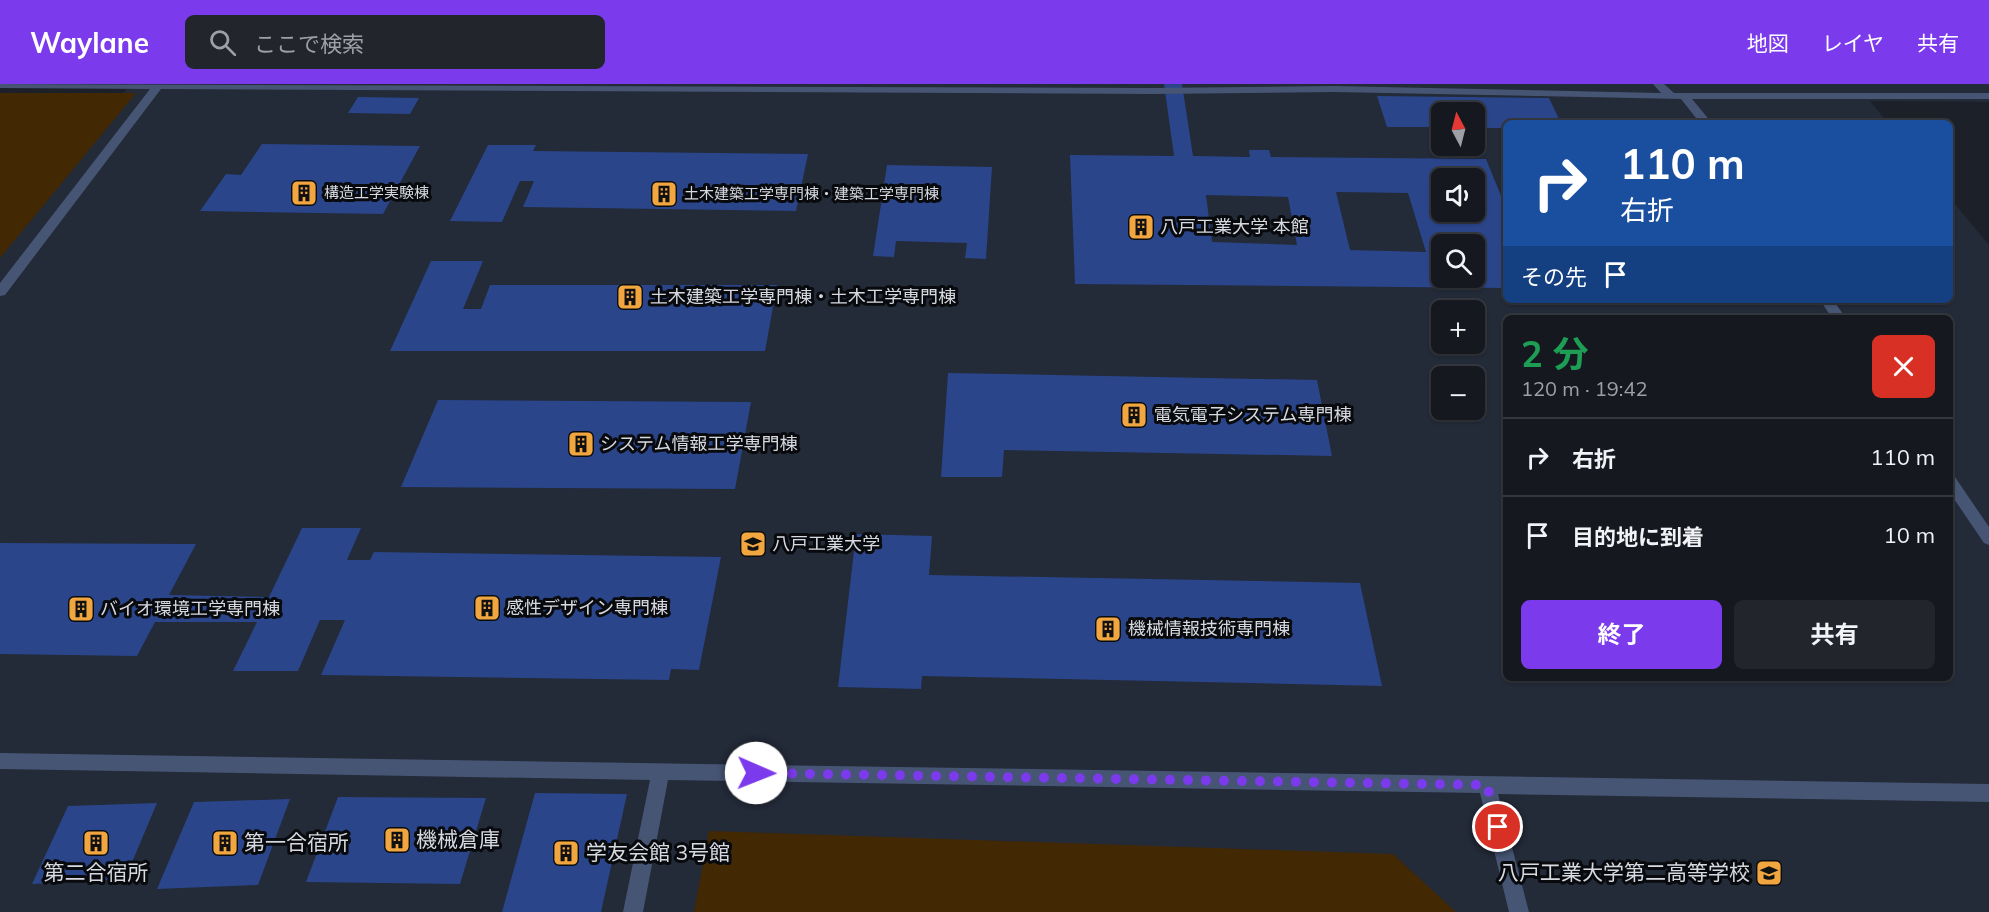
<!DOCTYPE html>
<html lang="ja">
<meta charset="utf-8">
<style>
:root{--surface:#15181f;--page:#22252c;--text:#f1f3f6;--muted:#9da0a4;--line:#34373d;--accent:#7c3aed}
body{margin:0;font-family:Mulish,"Noto Sans JP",sans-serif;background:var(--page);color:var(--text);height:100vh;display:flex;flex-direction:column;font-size:22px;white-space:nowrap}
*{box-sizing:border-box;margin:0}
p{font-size:20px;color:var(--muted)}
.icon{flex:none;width:33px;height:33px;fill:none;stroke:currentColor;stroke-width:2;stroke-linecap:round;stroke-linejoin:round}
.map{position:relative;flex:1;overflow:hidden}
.side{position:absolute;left:1503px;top:231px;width:450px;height:366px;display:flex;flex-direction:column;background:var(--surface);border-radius:9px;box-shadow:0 2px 4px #0004,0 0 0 2px var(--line)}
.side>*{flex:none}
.banner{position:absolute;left:1503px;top:36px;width:450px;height:183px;border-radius:9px;box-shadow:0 2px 4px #0004,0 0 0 2px var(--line);background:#1a4fa0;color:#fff;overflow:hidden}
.needle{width:39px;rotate:353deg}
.controls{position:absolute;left:1431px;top:18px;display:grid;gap:12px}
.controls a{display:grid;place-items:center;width:54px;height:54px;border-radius:9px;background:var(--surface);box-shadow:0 2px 4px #0004,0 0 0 2px var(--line);font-size:30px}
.pin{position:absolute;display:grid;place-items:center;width:51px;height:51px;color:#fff;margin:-26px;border:3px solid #fff;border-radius:50%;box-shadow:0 2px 6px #0007}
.me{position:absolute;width:66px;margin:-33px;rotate:91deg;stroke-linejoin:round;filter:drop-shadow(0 0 4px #0008)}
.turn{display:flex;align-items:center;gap:21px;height:126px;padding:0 18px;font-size:27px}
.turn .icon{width:78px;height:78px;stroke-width:2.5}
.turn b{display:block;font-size:42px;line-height:51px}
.then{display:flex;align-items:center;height:57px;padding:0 18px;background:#0003;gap:12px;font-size:22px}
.round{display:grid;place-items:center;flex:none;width:63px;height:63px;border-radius:9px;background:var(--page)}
.headline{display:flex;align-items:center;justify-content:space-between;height:102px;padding:0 18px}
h1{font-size:36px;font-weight:700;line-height:45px;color:#1e9e55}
.button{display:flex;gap:12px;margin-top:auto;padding:12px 18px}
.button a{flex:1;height:69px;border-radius:9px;background:var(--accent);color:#fff;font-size:24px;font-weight:700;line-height:69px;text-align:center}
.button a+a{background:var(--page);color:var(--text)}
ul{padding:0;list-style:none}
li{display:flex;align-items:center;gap:18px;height:78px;padding:0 18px;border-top:2px solid var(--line)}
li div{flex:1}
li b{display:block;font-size:22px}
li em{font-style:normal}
header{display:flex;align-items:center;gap:36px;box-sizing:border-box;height:84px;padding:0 30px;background:var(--accent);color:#fff}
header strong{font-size:28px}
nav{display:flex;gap:33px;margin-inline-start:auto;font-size:21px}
.search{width:420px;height:54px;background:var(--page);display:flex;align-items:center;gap:15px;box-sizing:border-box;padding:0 21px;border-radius:9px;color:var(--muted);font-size:22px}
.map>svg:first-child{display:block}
.built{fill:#232a38;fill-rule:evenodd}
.green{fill:#422803}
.building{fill:#2a458a;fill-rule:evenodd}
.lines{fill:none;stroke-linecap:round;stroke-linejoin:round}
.minor{fill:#475574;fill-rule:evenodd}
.route{stroke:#7c3aed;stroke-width:10;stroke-dasharray:0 18}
.labels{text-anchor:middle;stroke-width:6;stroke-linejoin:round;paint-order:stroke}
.far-poi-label{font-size:15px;fill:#d6d9df;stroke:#080a0e;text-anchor:start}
.poi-label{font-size:18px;fill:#d6d9df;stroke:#080a0e;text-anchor:start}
.near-poi-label{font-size:21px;fill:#d6d9df;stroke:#080a0e;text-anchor:start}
</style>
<header>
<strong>Waylane</strong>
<div class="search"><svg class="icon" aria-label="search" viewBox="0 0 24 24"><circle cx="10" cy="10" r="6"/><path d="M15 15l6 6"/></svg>ここで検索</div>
<nav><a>地図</a><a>レイヤ</a><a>共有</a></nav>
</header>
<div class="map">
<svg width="1989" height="828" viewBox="0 0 1989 828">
<rect width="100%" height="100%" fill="#1c2029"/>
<path class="built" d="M131 0H1989V18L1870 17 1888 39H1506V216H1950V114L1989 161V828H0V156ZM1442 28H1474V62H1442ZM1442 94H1474V128H1442ZM1442 160H1474V194H1442ZM1442 226H1474V260H1442ZM1506 234H1950V594H1506ZM1442 292H1474V326H1442Z"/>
<path class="green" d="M0 9H136L0 174Z
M709 747 1393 770 1456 828H694Z"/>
<path class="building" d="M1164 0H1182L1193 72 1250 73 1249 66H1269L1271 73 1486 75 1506 124V204L1075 200 1070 71 1174 72ZM1442 94H1474V128H1442ZM1336 108 1408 109 1426 168 1350 166ZM1206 111 1288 113 1297 161 1212 158ZM1442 160H1474V194H1442Z
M1377 12 1549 14 1561 39H1506V44H1474V28H1442V43H1387Z
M358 13 419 14 410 30 348 29Z
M262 60 420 62 383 130 200 127 226 90 241 91Z
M488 61H536L533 67 808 70 796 127 523 123 534 97H520L502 138 450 137Z
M887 81 992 83 986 175 965 174 967 159 896 157 894 173 873 172Z
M431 177H483L463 225H481L490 201H777L765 267H390Z
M948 289 1317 296 1332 372 1004 366 1002 393H941Z
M438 316 751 318 735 405 401 403Z
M302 444H361L347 476H370L374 468 721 473 699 586 671 585 669 596 321 591 345 536H320L298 587H233L257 538H155L137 572 0 570V459L196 460 169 511 269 513Z
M856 450 932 452 929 491 1360 499 1382 602 922 592 921 605 838 603Z
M535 709 627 710 601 828H502Z
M338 713 486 714 460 800 306 798Z
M290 715 258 801 157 805 194 718Z
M157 719 125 795 32 800 68 722Z"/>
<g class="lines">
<path class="minor" d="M0 0 1152 4 1334 2 1661 9 1653 0H1664L1674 9H1989V15H1692L1712 39H1700L1681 15 1334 8 1152 10 161 5 5 211 0 212V199L150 5 0 4Z
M1820 216H1833L1846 234H1832Z
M1950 391 1955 393 1989 443V461L1984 459 1950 409Z
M0 669 1989 700V718L1498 710 1529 828H1509L1480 709 668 696 643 828H623L650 696 0 685Z"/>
</g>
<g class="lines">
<path class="route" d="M756 689 1487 701 1498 743"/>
</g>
<defs>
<symbol id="building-square" viewBox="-11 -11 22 22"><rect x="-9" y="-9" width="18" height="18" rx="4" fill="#f1a63f" stroke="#080a0e"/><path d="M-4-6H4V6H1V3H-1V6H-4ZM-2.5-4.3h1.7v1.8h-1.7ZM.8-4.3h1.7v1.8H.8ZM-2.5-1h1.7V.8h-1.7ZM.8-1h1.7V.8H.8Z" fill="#111"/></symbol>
<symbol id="university-square" viewBox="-11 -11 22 22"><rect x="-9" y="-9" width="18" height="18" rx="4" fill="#f1a63f" stroke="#080a0e"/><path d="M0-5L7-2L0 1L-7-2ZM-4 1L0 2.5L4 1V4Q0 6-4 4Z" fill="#111"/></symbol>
<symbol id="school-square" viewBox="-11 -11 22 22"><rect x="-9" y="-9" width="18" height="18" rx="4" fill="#f1a63f" stroke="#080a0e"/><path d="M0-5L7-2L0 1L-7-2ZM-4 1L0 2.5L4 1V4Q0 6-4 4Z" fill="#111"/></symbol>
</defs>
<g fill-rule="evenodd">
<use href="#building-square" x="289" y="94" width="30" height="30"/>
<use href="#building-square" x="649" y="95" width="30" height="30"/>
<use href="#building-square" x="1126" y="128" width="30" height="30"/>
<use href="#building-square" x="615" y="198" width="30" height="30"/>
<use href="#building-square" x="1119" y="316" width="30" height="30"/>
<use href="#building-square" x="566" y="345" width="30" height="30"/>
<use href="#university-square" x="738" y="445" width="30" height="30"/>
<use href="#building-square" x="472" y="509" width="30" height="30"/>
<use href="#building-square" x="66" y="510" width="30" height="30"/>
<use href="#building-square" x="1093" y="530" width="30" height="30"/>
<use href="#building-square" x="382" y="741" width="30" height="30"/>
<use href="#building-square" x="81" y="744" width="30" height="30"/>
<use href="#building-square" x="210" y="744" width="30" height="30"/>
<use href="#building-square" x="551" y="754" width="30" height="30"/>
<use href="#school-square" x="1754" y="774" width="30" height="30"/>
</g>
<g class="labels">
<g class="far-poi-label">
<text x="324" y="114">構造工学実験棟</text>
<text x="684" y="115">土木建築工学専門棟・建築工学専門棟</text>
</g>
<g class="poi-label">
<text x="1160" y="149">八戸工業大学 本館</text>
<text x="650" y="219">土木建築工学専門棟・土木工学専門棟</text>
<text x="1154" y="337">電気電子システム専門棟</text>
<text x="600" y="366">システム情報工学専門棟</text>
<text x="772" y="466">八戸工業大学</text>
<text x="506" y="530">感性デザイン専門棟</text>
<text x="100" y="531">バイオ環境工学専門棟</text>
<text x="1128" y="551">機械情報技術専門棟</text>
</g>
<g class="near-poi-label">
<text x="416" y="763">機械倉庫</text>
<text x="244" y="766">第一合宿所</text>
<text x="586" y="776">学友会館 3号館</text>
<text x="96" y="796" text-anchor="middle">第二合宿所</text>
<text x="1750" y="796" text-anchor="end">八戸工業大学第二高等学校</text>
</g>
</g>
</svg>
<div class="controls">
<a><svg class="needle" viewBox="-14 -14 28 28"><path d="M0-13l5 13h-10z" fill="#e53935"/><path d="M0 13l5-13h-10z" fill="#9da0a4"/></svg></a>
<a><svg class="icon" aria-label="sound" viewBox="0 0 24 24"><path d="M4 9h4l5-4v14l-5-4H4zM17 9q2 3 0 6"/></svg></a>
<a><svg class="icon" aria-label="search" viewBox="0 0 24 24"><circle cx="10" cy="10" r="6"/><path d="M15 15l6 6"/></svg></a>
<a>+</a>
<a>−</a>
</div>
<div class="pin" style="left:1498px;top:743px;background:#d93025"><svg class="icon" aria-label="arrive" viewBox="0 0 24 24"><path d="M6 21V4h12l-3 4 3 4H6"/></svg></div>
<svg class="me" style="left:756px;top:689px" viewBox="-20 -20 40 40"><circle r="19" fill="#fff"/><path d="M0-13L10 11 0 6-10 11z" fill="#7c3aed"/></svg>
<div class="banner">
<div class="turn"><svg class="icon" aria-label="right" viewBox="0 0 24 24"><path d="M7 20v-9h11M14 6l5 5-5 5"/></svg><div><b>110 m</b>右折</div></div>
<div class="then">その先<svg class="icon" aria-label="arrive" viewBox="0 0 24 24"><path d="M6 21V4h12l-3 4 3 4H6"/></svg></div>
</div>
<section class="side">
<div class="headline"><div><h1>2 分</h1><p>120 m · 19:42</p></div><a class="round" style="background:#d93025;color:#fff"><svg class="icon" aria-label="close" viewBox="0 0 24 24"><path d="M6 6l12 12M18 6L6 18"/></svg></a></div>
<ul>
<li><svg class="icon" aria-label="right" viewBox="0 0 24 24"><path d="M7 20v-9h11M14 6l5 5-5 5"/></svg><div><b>右折</b></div><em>110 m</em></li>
<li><svg class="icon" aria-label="arrive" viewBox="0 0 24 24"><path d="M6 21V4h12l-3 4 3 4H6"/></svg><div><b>目的地に到着</b></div><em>10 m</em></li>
</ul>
<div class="button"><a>終了</a><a>共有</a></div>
</section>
</div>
